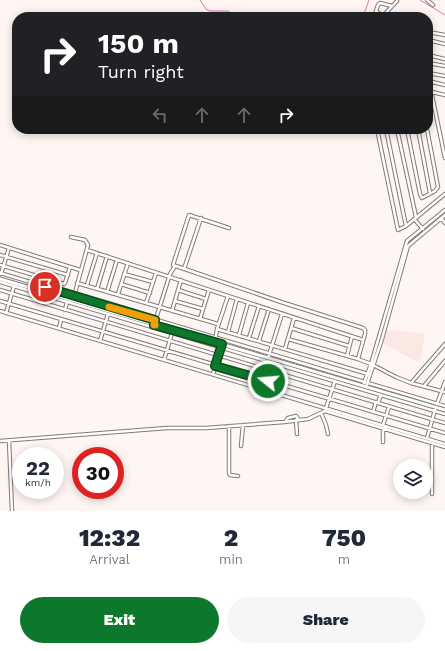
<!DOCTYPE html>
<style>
:root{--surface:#fff;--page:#f6f6f7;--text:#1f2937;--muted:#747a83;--accent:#0d782b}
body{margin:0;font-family:"Work Sans",sans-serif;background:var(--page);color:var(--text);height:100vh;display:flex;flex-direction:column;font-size:15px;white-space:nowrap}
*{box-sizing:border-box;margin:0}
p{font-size:13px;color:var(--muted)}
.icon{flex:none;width:22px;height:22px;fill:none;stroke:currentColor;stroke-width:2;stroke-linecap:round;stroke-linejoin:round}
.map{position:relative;height:511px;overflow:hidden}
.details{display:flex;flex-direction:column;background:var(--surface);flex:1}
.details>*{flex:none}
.hud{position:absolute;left:12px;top:12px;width:421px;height:122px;border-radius:16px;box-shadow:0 2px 10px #0003;background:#202124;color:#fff;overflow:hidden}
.tools{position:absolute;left:393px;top:459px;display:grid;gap:8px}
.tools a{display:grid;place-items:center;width:40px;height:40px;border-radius:50%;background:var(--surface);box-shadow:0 2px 10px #0003;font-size:20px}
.speed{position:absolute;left:12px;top:447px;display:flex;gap:8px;font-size:20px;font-weight:700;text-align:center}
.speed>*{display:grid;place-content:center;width:52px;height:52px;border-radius:50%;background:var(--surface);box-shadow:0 2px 10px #0003;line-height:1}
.speed small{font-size:10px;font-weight:400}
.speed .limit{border:6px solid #d22;background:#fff;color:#111}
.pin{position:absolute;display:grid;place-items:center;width:34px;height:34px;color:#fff;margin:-17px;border:2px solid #fff;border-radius:50%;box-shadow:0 1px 4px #0007}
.me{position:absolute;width:44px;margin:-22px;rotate:287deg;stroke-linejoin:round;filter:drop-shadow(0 0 3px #0008)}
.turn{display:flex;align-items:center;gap:14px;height:84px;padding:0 20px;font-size:18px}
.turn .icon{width:52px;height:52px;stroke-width:2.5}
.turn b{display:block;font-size:28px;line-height:34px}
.lanes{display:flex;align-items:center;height:38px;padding:0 20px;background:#0003;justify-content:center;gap:20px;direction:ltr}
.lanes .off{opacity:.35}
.eta{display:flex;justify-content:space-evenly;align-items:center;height:68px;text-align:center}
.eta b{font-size:24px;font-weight:800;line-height:28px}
.primary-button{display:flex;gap:8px;margin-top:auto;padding:8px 20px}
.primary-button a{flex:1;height:46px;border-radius:24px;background:var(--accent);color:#fff;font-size:16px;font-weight:800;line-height:46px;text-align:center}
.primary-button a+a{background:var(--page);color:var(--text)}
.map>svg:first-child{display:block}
.built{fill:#fae8e3}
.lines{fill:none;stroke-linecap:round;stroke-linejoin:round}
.stream{stroke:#d280ac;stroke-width:1}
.minor-casing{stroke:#837a78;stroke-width:4.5}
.tertiary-casing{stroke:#837a78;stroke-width:5}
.minor{stroke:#fff;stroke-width:2.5}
.tertiary{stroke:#fff;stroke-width:3}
.route-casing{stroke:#084e1c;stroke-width:10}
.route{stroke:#0d782b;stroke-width:7}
.slow{stroke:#f59e0b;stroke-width:7}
</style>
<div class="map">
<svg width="445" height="511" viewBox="0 0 445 511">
<rect width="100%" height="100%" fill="#fff5f3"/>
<path class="built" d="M391 330 425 334 421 358 417 362 382 343 385 331Z"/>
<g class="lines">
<path class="stream" d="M200 0 206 9 210 11H228L237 17
M420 0 445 15
M329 17 331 15 340 17
M361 17 364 14 369 0"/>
<defs>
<path id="minor" d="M427 0 433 5
M376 11 383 16
M374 17 378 5 380 3 392 6
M382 17 397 1
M428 32 445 35
M428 40 445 44
M428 55 445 59
M428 63 445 66
M428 73 445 76
M428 81 445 85
M429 81 445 158
M432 92 445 95
M377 129 398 230 406 226 445 194
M386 129 406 226
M397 129 416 217
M407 129 420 194 422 198 435 191 438 187 427 129
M418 129 430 193
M441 218 445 223
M414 219 423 229
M229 228 189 215 173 265 281 302 363 328 365 330V334L358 359
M71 237 85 240 88 245 73 300
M0 245 80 270
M87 250 363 340
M0 255 68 275
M0 265 64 284 65 283 70 267
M184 269 201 218
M0 273 445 406
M1 274 9 248
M124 274 153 282
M0 282 445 414
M77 283 218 324
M121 284 150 293
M87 285 97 253
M97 289 107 256
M0 290 445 423
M178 290 206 299
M107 292 117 260
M118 294 128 263
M0 301 445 433
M175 301 203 309
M146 303 156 273
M65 310 67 302
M0 311 445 444
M172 311 181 280
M6 313 14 286
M200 319 209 290
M154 325 170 274 175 266
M59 328 61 320
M291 328 349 346
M217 329 368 374
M228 332 237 299
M239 335 248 303
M249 338 259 306
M288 339 358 359 371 364 396 377 411 383 445 392
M100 341 108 314
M259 341 269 309
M215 342 217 329 228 296
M285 349 294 318
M347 356 352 336
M268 358 282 314
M164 360 172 333
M213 374 222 347
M364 383 371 364 407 241 445 210
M411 383 445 344
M424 386 445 361
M366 387 382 339 408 246 445 215
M278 393 284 375
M378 403 381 395
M437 404 445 382
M325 411 445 447
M373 412 376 402
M321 413 326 425 328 434
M296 420 297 434
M286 421 288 418 296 416 299 420
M383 425 389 407
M229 426V473L230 475 238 476
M427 438 435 410
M0 441 167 428H206L284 422 308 419 325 411 335 381
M9 441 12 511
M383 442V428
M241 446 243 425
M432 494V443"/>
<path id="tertiary" d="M0 279 445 410"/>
</defs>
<use href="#minor" class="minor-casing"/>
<use href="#tertiary" class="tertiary-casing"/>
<use href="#minor" class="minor"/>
<use href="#tertiary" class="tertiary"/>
</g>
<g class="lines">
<defs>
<path id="route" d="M45 287 155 320 154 325 222 344 215 366 268 381"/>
</defs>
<use href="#route" class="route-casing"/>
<use href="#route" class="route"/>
<path class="slow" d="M109 307 155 320 154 325H155"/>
</g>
</svg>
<div class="tools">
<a><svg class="icon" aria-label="layers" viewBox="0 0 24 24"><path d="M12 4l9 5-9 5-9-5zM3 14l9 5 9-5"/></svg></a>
</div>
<div class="speed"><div>22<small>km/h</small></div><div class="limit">30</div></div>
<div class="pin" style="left:45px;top:287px;background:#d93025"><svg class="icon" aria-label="arrive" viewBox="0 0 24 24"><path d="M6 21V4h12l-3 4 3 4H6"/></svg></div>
<svg class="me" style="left:268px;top:381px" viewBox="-20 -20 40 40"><circle r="17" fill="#0d782b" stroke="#fff" stroke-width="3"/><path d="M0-11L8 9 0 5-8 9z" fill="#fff"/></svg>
<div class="hud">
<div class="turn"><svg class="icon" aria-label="right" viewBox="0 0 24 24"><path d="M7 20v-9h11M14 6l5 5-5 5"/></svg><div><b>150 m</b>Turn right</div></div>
<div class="lanes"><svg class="icon off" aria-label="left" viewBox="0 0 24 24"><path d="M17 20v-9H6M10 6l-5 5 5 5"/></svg><svg class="icon off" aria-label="ahead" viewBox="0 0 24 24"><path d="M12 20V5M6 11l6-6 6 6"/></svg><svg class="icon off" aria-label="ahead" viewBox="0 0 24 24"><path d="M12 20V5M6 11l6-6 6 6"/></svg><svg class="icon" aria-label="right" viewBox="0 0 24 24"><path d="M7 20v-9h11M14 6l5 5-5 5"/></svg></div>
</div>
</div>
<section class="details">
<div class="eta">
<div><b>12:32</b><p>Arrival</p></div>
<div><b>2</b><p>min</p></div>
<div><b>750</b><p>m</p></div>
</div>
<div class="primary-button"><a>Exit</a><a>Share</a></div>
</section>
